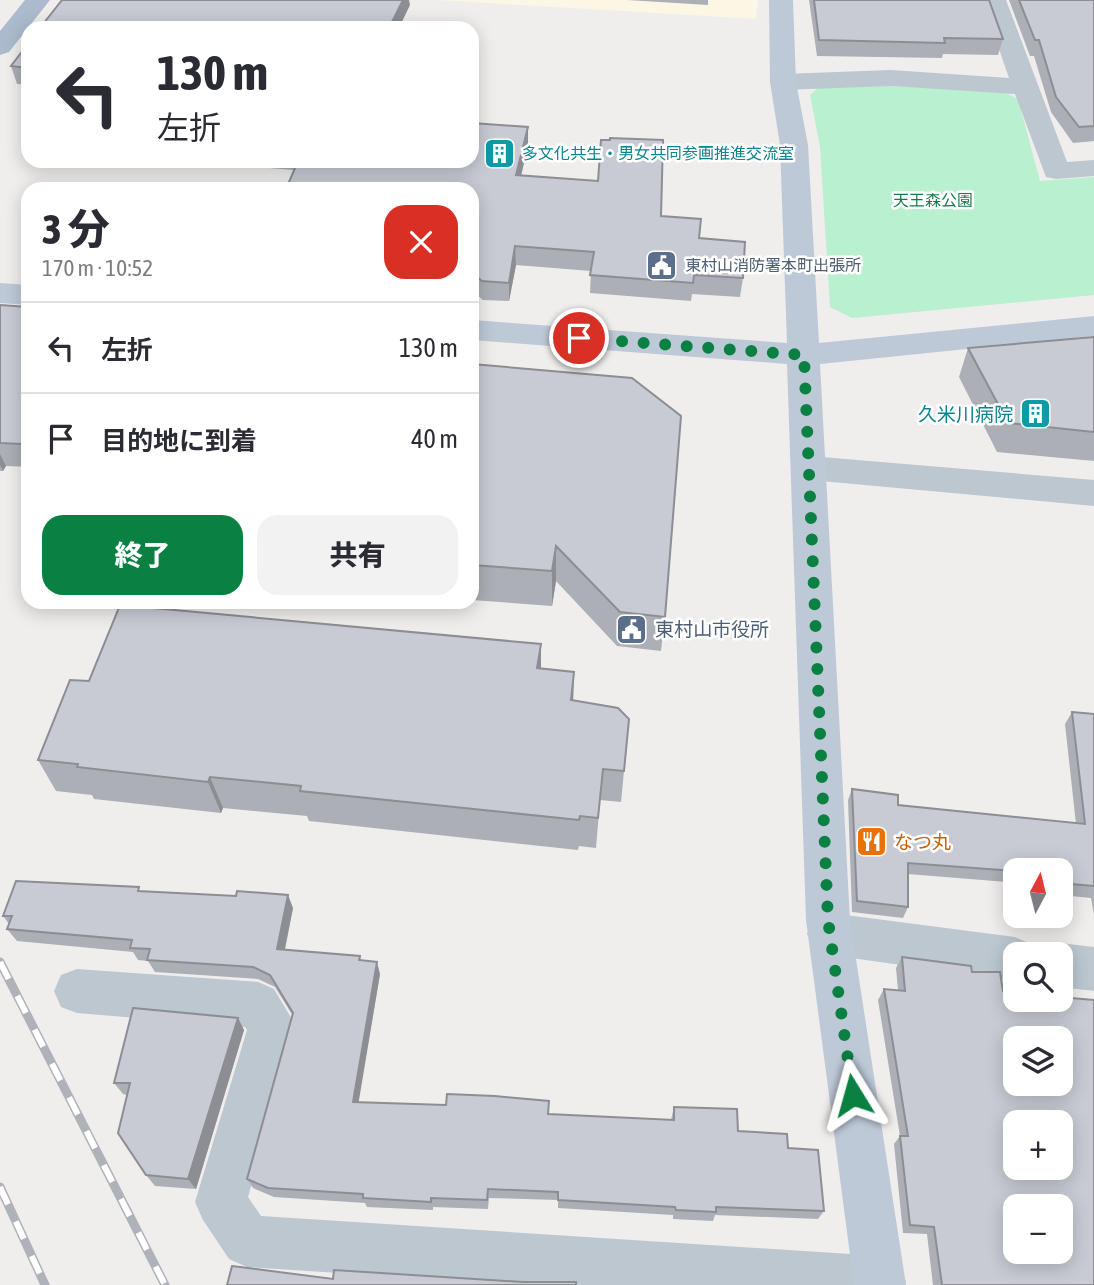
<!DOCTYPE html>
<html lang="ja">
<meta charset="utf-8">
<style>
:root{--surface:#fff;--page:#f2f2f3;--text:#2b2b33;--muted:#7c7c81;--line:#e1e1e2;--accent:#0b8043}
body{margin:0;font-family:"Asap Condensed","Noto Sans JP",sans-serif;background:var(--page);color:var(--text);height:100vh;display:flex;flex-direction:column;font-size:26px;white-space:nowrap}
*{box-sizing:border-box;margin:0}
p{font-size:23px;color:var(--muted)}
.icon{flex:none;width:38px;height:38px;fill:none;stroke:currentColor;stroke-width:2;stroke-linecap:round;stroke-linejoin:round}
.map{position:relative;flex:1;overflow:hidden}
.drawer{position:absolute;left:21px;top:182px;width:458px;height:427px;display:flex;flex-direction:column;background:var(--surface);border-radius:21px;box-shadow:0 4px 18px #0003}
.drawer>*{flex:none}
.hud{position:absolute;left:21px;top:21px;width:458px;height:147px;border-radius:21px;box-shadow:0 4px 18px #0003;background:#fff;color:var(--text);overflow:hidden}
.needle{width:46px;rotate:7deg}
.tools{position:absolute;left:1003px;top:858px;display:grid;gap:14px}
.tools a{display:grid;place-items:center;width:70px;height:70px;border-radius:14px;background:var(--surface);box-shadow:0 4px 18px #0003;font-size:35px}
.pin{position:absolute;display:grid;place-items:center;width:60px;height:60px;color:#fff;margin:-30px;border:4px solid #fff;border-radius:50%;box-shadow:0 2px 7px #0007}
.me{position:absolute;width:77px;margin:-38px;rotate:352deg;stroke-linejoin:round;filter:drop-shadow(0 0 5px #0008)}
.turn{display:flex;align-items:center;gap:24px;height:147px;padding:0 21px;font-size:32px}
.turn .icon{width:91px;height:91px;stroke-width:2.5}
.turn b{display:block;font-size:49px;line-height:60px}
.round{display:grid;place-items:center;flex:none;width:74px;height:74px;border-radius:21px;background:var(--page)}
.summary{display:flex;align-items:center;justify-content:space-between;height:119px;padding:0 21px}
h1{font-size:42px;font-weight:800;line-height:52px}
.action{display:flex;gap:14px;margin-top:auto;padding:14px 21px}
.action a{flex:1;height:80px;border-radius:21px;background:var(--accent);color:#fff;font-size:28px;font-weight:800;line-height:80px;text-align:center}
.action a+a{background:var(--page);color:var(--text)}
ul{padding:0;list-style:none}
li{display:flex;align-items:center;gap:21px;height:91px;padding:0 21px;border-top:2px solid var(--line)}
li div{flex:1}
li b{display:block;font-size:26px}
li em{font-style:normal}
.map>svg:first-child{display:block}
.commercial{fill:#fcf6e4}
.green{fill:#b8f0d0}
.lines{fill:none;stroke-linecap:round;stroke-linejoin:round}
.street{fill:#bcc7d0;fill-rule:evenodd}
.secondary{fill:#bec9d7;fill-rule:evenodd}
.primary{fill:#abbbcd;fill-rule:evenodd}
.rail-casing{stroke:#afb2b8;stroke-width:9}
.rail{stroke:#fff;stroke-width:6;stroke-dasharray:19;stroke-linecap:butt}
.wall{fill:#acafb5}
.shaded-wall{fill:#8c8e94}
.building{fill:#c8cbd3;stroke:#8c8e94;stroke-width:2;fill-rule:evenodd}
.route{stroke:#0b8043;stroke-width:12;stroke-dasharray:0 21.6}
.labels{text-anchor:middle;stroke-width:5;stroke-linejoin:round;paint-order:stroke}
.far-culture-label{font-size:16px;fill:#0d838f;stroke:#fff;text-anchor:start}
.far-park-label{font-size:16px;fill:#137e4d;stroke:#fff}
.far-service-label{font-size:16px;fill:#4e5e75;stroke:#fff;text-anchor:start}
.culture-label{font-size:19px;fill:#0d838f;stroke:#fff;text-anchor:end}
.service-label{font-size:19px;fill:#4e5e75;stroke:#fff;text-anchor:start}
.food-label{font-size:19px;fill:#c56008;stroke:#fff;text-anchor:start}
</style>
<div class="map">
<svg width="1094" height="1285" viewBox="0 0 1094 1285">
<rect width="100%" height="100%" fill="#f0eded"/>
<path class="commercial" d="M436 0H758L756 19Z"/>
<path class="green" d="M875 85 1004 92 1018 99 1040 181 1094 177V295L852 318 830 307 820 147 810 95 818 88Z"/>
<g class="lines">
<path class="street" d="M982 0H1006L1067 162 1094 160V176L1056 179 1046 177 1015 94 891 86 783 90 774 88 770 82 774 76 783 74 891 70 1009 78Z
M810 456 1094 480V506L810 480 798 477 793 468 798 459Z
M830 913 1015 937 1031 944 1035 954H1015V981L830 955 814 949 807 934 814 919Z
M1060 943 1094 947V991L1060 987V954H1042L1044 950Z
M77 969 258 982 274 989 296 1026 248 1197 261 1216 880 1256 899 1263 906 1282 905 1285H523L247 1267 229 1259 203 1220 195 1202 247 1030 245 1027 77 1013 61 1007 54 991 61 975Z"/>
<path class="secondary" d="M769 0H793L796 82 808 145 819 343 1094 316V336L820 364 850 920 906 1285H854L806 920 787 364 472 340V320L787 343 780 145 770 82Z
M0 283 28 285V305L0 303Z"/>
<path class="primary" d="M25 0H50L9 52 0 55V31Z"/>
<defs>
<path id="rail" d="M0 962 165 1285
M0 1187 45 1285"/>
</defs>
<use href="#rail" class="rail-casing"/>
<use href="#rail" class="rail"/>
</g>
<path class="wall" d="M627 0H708V5Z
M809 0H989L1003 39 998 55 943 54 942 58 817 56Z
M1009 0H1094V141L1073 143 1051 112 1034 56H1030Z
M28 44V85L17 84 11 66Z
M528 127V145L521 175 661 216 699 238 743 278 740 297 692 294 691 301 590 293 591 271 516 265 509 301 483 300 472 291V189L294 170 233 165 232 161H472Z
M0 305 28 307V467L6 466 3 471H0Z
M1094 337V461L997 452 959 377 968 348Z
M472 364 665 617 661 651 617 646 556 581 552 606 472 600Z
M541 668 574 672 573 700 624 771 621 802 600 800 596 848 579 846 578 850 309 821 307 816 223 808 221 813 94 799 92 795 56 791 38 760 89 681Z
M1072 712 1094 714V915L1091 898 1060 895V870H1015V890H1008L1007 882 908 874V907L903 918 852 912 848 800 852 789 898 805 1076 824 1065 724Z
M142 892 293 908 285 950 360 956 361 961 380 974 358 1102 549 1114 671 1120 674 1107 738 1131 788 1148 824 1211 818 1219 715 1215 713 1221 673 1219V1215L558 1208V1200L489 1198 488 1209 433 1207V1210L367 1207 365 1203 274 1197 253 1188 247 1179 293 1016 275 987 258 979 155 972 148 961 138 960 133 952 17 941 7 929 9 924 3 916Z
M902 957 972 972 1003 991 1094 1285H933L927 1234 903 1233 894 1144 900 1136 878 1000 884 989 898 990 896 968Z
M238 1018 244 1030 196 1189 155 1186 146 1175 127 1095 123 1094 114 1083Z"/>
<path class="shaded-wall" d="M403 0H409L410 5 399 28H389Z
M528 127V145L517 194 516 175Z
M515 246 516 265 509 301V283Z
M23 440 28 451V459L21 444Z
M0 454 6 466 3 471 0 465Z
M556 546V581L552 606V571Z
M541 644V677L537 668Z
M574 672 573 704 571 700Z
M210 777 223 808 221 813 208 782Z
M288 895 293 908 282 962 277 949Z
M377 962 380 974 357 1112 353 1102Z
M238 1018 244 1030 196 1189 188 1179Z"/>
<path class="building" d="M62 0H403L389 28H40Z
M814 0H989L1003 39 944 38 945 43 819 40Z
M1019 0H1094V126L1079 127 1056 97 1039 40H1035Z
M28 44V68L11 66Z
M472 123 528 127 516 175 598 181 601 140H610V138L663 140 661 216 701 219 699 238 745 242 743 278 694 275 693 283 590 275 594 252 515 246 509 283 482 281 472 273V189H286L298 161H472Z
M0 305 28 307V441L23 440 21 444 0 443Z
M1094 337V432L1008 423 968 348Z
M472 364 632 378 681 416 665 617 620 612 556 546 552 571 472 565Z
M120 605 541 644 537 668 574 672 571 700 618 708 629 719 624 771 603 769 598 818 580 816 579 820 300 791 301 786 210 777 208 782 77 767 78 764 38 760 70 680 89 681Z
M1072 712 1094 714V886L1060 883V870H1015V877L1014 871 908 863V907L857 901 852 789 898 795V805L1085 824Z
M16 881 139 887 138 891 236 896 237 891 288 895 277 949 360 956 359 960 377 962 353 1102 446 1105 447 1094 495 1096 549 1101 548 1114 674 1120V1107L737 1109 738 1131 787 1134 788 1148 818 1150 824 1211 716 1207V1212L676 1210 675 1207 558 1200V1192L488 1189 487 1200 431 1198V1202L363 1198V1194L268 1188 247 1179 293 1013 270 975 253 967 147 960 150 949 130 948 132 940 7 929 12 916H3Z
M902 957 971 966 972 972H1000L1003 991 1015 992V999H1060V997L1094 1000V1285H942L934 1227 910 1225 900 1136H908L884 989 905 991ZM1015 1038H1060V1083H1015ZM1015 1122H1060V1167H1015ZM1015 1206H1060V1251H1015Z
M133 1008 238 1018 188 1179 146 1175 118 1133 130 1083H114Z
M232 1266 333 1279 334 1270 523 1282H576V1285H227Z"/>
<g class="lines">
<path class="route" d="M579 338 804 355 828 920 853 1095"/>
</g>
<defs>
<symbol id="building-square" viewBox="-11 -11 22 22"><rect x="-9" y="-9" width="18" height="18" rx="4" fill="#0f9aa8" stroke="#fff"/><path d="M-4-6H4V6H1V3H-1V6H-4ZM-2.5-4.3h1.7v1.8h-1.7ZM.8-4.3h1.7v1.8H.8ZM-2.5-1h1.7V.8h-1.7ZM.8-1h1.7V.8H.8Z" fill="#fff"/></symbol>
<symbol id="civic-square" viewBox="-11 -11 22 22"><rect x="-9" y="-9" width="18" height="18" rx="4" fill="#5c6f8a" stroke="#fff"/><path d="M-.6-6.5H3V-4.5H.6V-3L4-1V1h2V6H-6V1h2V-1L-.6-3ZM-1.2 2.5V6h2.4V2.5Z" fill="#fff"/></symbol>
<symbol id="restaurant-square" viewBox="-11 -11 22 22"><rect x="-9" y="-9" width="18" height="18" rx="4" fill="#e8710a" stroke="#fff"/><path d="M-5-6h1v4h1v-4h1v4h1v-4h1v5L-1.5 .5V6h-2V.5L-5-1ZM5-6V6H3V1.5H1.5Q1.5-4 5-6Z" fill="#fff"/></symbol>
</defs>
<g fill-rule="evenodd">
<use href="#building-square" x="482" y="136" width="35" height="35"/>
<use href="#civic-square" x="644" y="248" width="35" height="35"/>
<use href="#building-square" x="1018" y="396" width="35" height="35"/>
<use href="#civic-square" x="614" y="612" width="35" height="35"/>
<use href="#restaurant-square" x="854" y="824" width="35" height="35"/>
</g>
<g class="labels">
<g class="far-culture-label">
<text x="522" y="159">多文化共生・男女共同参画推進交流室</text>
</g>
<g class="far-park-label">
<text x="933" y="206">天王森公園</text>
</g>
<g class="far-service-label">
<text x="685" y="271">東村山消防署本町出張所</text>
</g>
<g class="culture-label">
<text x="1013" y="421">久米川病院</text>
</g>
<g class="service-label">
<text x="655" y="636">東村山市役所</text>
</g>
<g class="food-label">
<text x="894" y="849">なつ丸</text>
</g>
</g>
</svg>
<div class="tools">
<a><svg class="needle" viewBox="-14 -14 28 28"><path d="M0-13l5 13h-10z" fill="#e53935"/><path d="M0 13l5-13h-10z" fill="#7c7c81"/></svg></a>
<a><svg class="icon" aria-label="search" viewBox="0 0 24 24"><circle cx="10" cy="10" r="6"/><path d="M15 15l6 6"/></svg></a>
<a><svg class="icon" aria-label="layers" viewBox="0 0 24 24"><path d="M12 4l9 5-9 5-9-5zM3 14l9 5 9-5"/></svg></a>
<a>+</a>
<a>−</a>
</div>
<div class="pin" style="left:579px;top:338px;background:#d93025"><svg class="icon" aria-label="arrive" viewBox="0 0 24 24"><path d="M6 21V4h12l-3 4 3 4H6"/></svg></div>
<svg class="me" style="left:853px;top:1095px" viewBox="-20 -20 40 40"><path d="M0-17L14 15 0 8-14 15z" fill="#0b8043" stroke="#fff" stroke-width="4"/></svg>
<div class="hud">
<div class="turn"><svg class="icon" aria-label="left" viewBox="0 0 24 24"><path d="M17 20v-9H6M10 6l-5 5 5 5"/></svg><div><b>130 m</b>左折</div></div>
</div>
<section class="drawer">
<div class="summary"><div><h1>3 分</h1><p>170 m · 10:52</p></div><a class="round" style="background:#d93025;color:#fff"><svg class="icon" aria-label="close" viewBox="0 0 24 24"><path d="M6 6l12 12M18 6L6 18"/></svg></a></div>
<ul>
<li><svg class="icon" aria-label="left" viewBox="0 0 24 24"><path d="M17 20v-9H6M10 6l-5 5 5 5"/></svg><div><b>左折</b></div><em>130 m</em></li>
<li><svg class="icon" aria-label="arrive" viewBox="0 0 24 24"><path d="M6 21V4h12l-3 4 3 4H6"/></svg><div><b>目的地に到着</b></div><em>40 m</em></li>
</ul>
<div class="action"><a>終了</a><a>共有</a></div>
</section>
</div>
